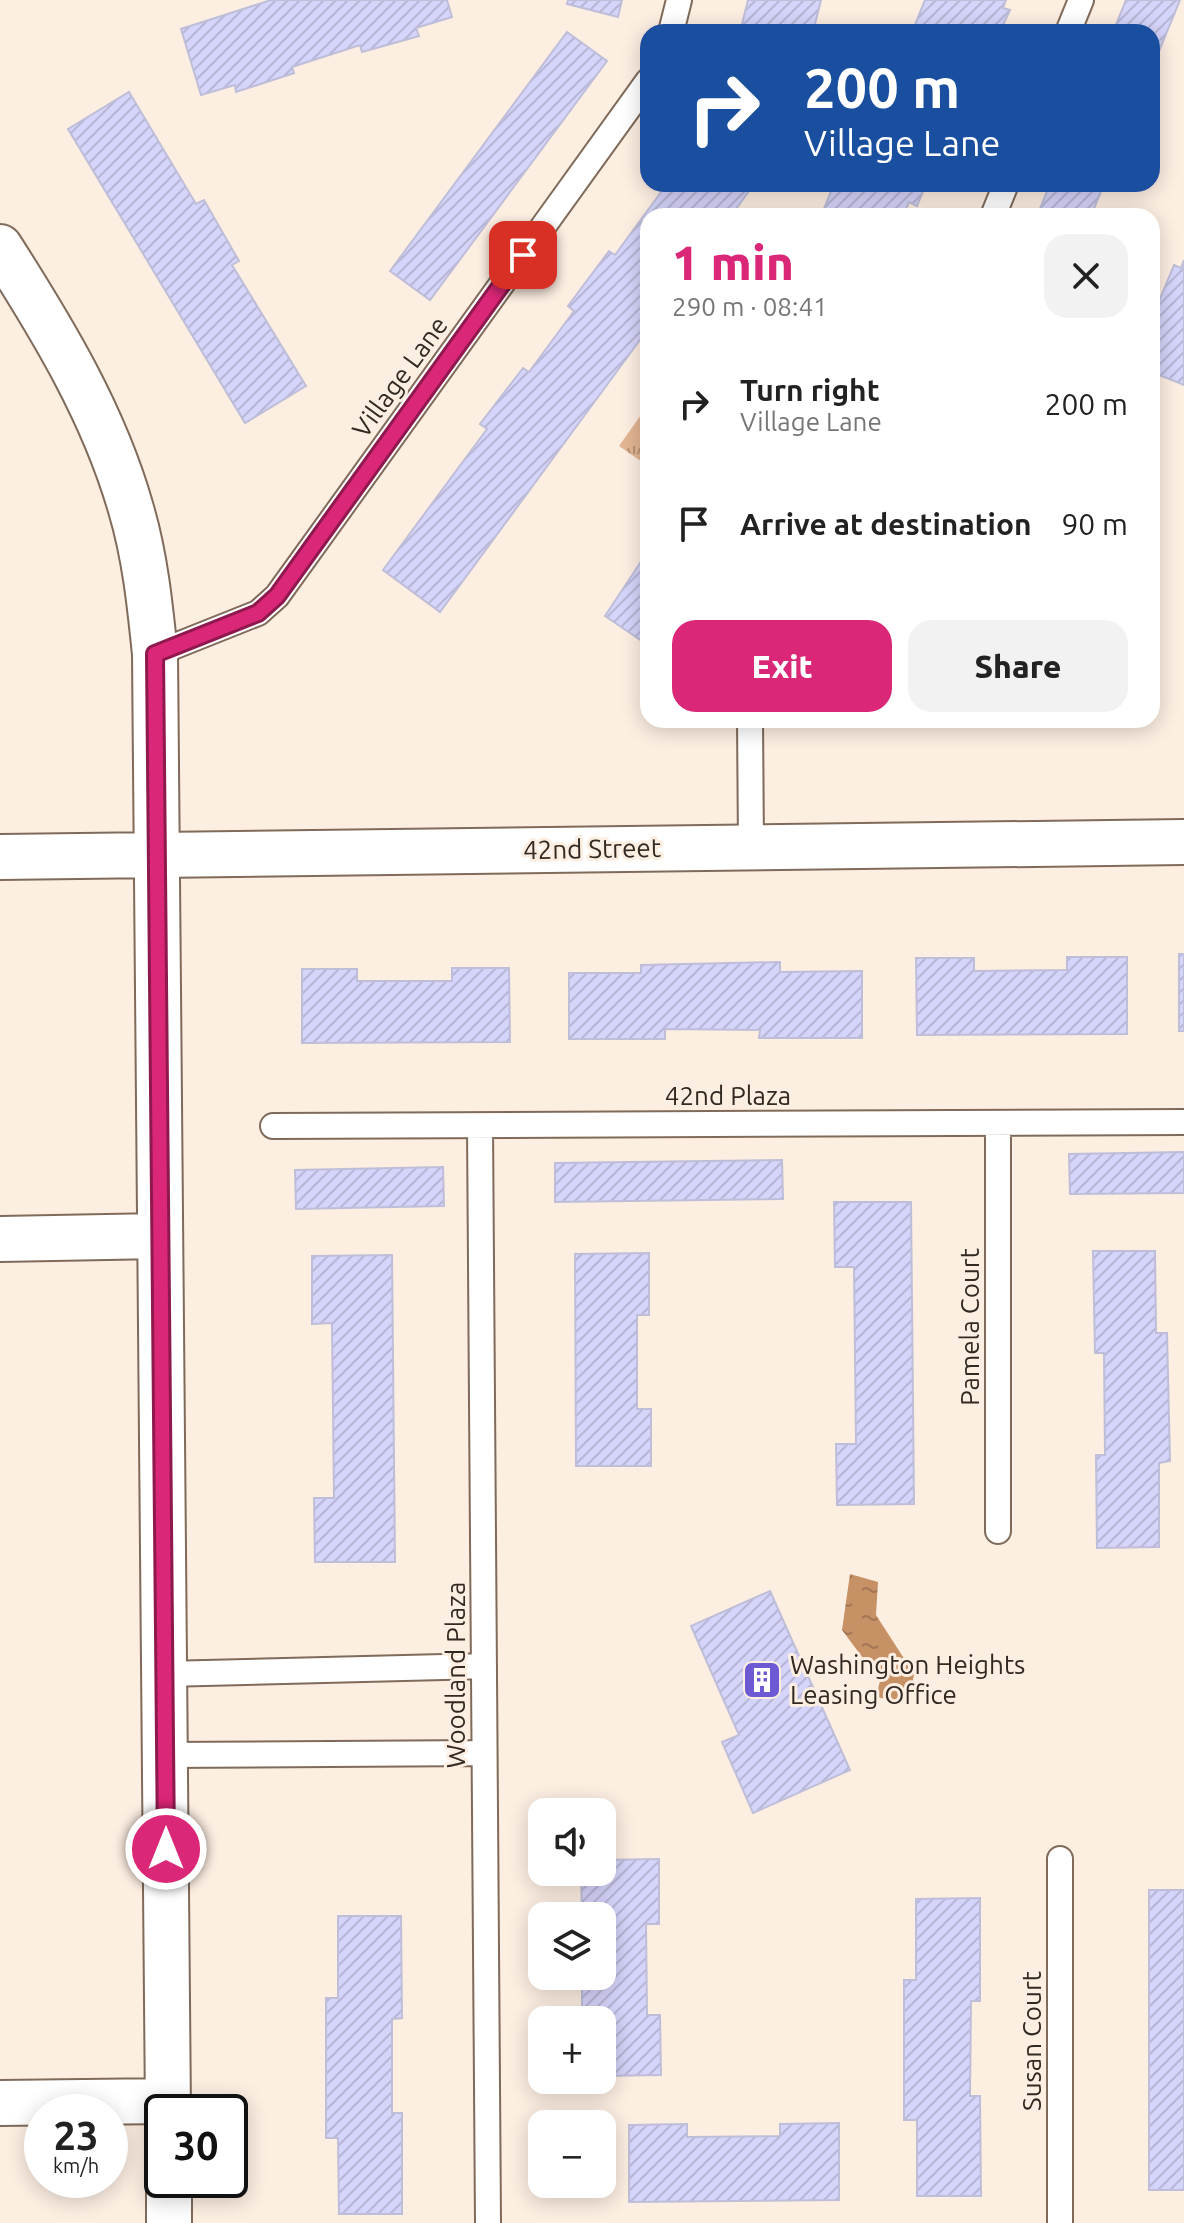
<!DOCTYPE html>
<meta charset="utf-8">
<style>
:root{--surface:#fff;--page:#f2f2f2;--text:#222;--muted:#767676;--accent:#db2777}
body{margin:0;font-family:Ubuntu,sans-serif;background:var(--page);color:var(--text);height:100vh;display:flex;flex-direction:column;font-size:30px;white-space:nowrap}
*{box-sizing:border-box;margin:0}
p{font-size:26px;color:var(--muted)}
.icon{flex:none;width:44px;height:44px;fill:none;stroke:currentColor;stroke-width:2;stroke-linecap:round;stroke-linejoin:round}
.map{position:relative;flex:1;overflow:hidden}
.side{position:absolute;left:640px;top:208px;width:520px;height:520px;display:flex;flex-direction:column;background:var(--surface);border-radius:24px;box-shadow:0 4px 20px #0003}
.side>*{flex:none}
.guide{position:absolute;left:640px;top:24px;width:520px;height:168px;border-radius:24px;box-shadow:0 4px 20px #0003;background:#1a4fa0;color:#fff;overflow:hidden}
.controls{position:absolute;left:528px;top:1798px;display:grid;gap:16px}
.controls a{display:grid;place-items:center;width:88px;height:88px;border-radius:16px;background:var(--surface);box-shadow:0 4px 20px #0003;font-size:40px}
.speed{position:absolute;left:24px;top:2094px;display:flex;gap:16px;font-size:40px;font-weight:700;text-align:center}
.speed>*{display:grid;place-content:center;width:104px;height:104px;border-radius:50%;background:var(--surface);box-shadow:0 4px 20px #0003;line-height:1}
.speed small{font-size:20px;font-weight:400}
.speed .limit{border:4px solid #111;border-radius:12px;background:#fff;color:#111}
.pin{position:absolute;display:grid;place-items:center;width:68px;height:68px;color:#fff;margin:-34px;border-radius:16px;box-shadow:0 4px 12px #0006}
.me{position:absolute;width:88px;margin:-44px;rotate:0deg;stroke-linejoin:round;filter:drop-shadow(0 0 6px #0008)}
.turn{display:flex;align-items:center;gap:28px;height:168px;padding:0 32px;font-size:36px}
.turn .icon{width:104px;height:104px;stroke-width:2.5}
.turn b{display:block;font-size:56px;line-height:68px}
.round{display:grid;place-items:center;flex:none;width:84px;height:84px;border-radius:24px;background:var(--page)}
.overview{display:flex;align-items:center;justify-content:space-between;height:136px;padding:0 32px}
h1{font-size:48px;font-weight:800;line-height:60px;color:var(--accent)}
.action{display:flex;gap:16px;margin-top:auto;padding:16px 32px}
.action a{flex:1;height:92px;border-radius:24px;background:var(--accent);color:#fff;font-size:32px;font-weight:800;line-height:92px;text-align:center}
.action a+a{background:var(--page);color:var(--text)}
ul{padding:0;list-style:none}
li{display:flex;align-items:center;gap:24px;height:120px;padding:0 32px}
li div{flex:1}
li b{display:block;font-size:30px}
li em{font-style:normal}
.map>svg:first-child{display:block}
.park{fill:url(#park-tufts)}
.water{fill:url(#water-ripples)}
.building{fill:url(#building-hatch);stroke:#bfbed9;stroke-width:2}
.lines{fill:none;stroke-linecap:round;stroke-linejoin:round}
.lane-casing{stroke:#806a59;stroke-width:28}
.street-casing{stroke:#806a59;stroke-width:48}
.lane{stroke:#fff;stroke-width:24}
.street{stroke:#fff;stroke-width:44}
.route-casing{stroke:#8e194d;stroke-width:20}
.route{stroke:#db2777;stroke-width:14}
.labels{text-anchor:middle;stroke-width:6;stroke-linejoin:round;paint-order:stroke}
.street-label{font-size:26px;fill:#322922;stroke:#fdeee2}
.poi-label{font-size:26px;fill:#322922;stroke:#fdeee2;text-anchor:start}
</style>
<div class="map">
<svg width="1184" height="2223" viewBox="0 0 1184 2223">
<defs>
<pattern id="park-tufts" width="24" height="20" patternUnits="userSpaceOnUse" patternTransform="scale(2)"><rect width="24" height="20" fill="#e3b592"/><path d="M3 7l-1-3M5 7V3M7 7l1-3M15 17l-1-3M17 17v-4M19 17l1-3" fill="none" stroke="#b99377"/></pattern>
<pattern id="water-ripples" width="26" height="14" patternUnits="userSpaceOnUse" patternTransform="scale(2)"><rect width="26" height="14" fill="#c79166"/><path d="M2 4q2-2 4 0t4 0M15 11q2-2 4 0t4 0" fill="none" stroke="#a27654"/></pattern>
<pattern id="building-hatch" width="6" height="6" patternUnits="userSpaceOnUse" patternTransform="scale(2)"><rect width="6" height="6" fill="#d5d4fa"/><path d="M-1 1l2-2M0 6l6-6M5 7l2-2" fill="none" stroke="#b7b6d6"/></pattern>
</defs>
<rect width="100%" height="100%" fill="#fdeee2"/>
<path class="park" d="M648 405V466L619 446Z"/>
<path class="water" d="M850 1574 878 1582 876 1615 914 1674 909 1703 876 1697 880 1681 842 1630Z"/>
<path class="building" d="M271 0H447L452 17 416 28 419 36 362 52 360 45 292 67 294 73 236 92 235 85 201 95 181 29Z
M568 0H622L618 17 567 4Z
M748 0H821L813 32H740Z
M925 0H1006L1003 8 1010 10 1000 32H912Z
M1126 0H1180L1152 68V32H1113Z
M567 32 607 61 430 300 390 271Z
M129 92 196 204 204 200 239 261 232 265 306 386 245 423 68 129Z
M667 184H754L731 216H648V329L440 612 383 570 487 429 480 424 523 368 529 372 574 311 568 306 609 251 615 255Z
M834 184H926L917 206 909 202 903 216H821Z
M1050 184H1104L1091 216H1037Z
M1184 260V385L1152 372V337L1157 323 1152 318 1174 265 1181 268Z
M648 551V645L605 616Z
M1179 954H1184V1031H1179Z
M1067 957H1127V1034L917 1035 916 958H974V971L1067 970Z
M780 962V972L862 971V1038H759L760 1030 665 1029V1039H569V973H641V965Z
M452 968H509L510 1042 302 1043V969H357V981H452Z
M1184 1152V1193L1070 1194 1069 1154Z
M782 1160 783 1199 555 1202V1163Z
M443 1167 444 1206 296 1209 295 1170Z
M834 1202H911L914 1504 837 1505 836 1444H856L854 1267H835Z
M1093 1251H1155L1156 1333H1167L1170 1461 1159 1463V1547L1097 1548 1096 1455H1105L1104 1353H1095Z
M649 1253V1315H637V1409H651V1466H576L575 1254Z
M392 1255 395 1562H315L314 1498H334L332 1323 312 1324V1256Z
M770 1591 850 1770 753 1813 722 1742 739 1735 691 1626Z
M659 1859V1924H646L647 2015H660L661 2075 602 2076V2020H582V1976H602V1916H582L581 1872H602V1860Z
M1149 1890H1184V2190H1149Z
M980 1898V2001H971L970 2096H980L981 2196H917V2120H904V1980H916V1899Z
M338 1916H401L402 2018 392 2019V2113H402V2214H339L338 2138H326V1998H338Z
M839 2123V2200L629 2202V2125L687 2124V2137L780 2136V2124Z"/>
<g class="lines">
<defs>
<path id="lane" d="M671 32 679 0
M1068 32 1081 0
M993 216 1006 184
M155 654 258 613 277 596 648 81
M750 720 751 847
M273 1126 1184 1122
M480 1126 488 2223
M998 1531V1123
M164 1674 484 1666
M165 1755 484 1753
M1060 1859V2223"/>
<path id="street" d="M0 247C53 330 104 414 131 509 145 556 150 605 155 654L168 2112
M0 857 1184 842
M0 1239 160 1236
M0 2103 168 2101
M169 2180V2223"/>
</defs>
<use href="#lane" class="lane-casing"/>
<use href="#street" class="street-casing"/>
<use href="#lane" class="lane"/>
<use href="#street" class="street"/>
</g>
<g class="lines">
<defs>
<path id="route" d="M166 1849 155 654 258 613 277 596 523 255"/>
</defs>
<use href="#route" class="route-casing"/>
<use href="#route" class="route"/>
</g>
<defs>
<symbol id="building-square" viewBox="-11 -11 22 22"><rect x="-9" y="-9" width="18" height="18" rx="4" fill="#6d59d3" stroke="#fdeee2"/><path d="M-4-6H4V6H1V3H-1V6H-4ZM-2.5-4.3h1.7v1.8h-1.7ZM.8-4.3h1.7v1.8H.8ZM-2.5-1h1.7V.8h-1.7ZM.8-1h1.7V.8H.8Z" fill="#fff"/></symbol>
</defs>
<g fill-rule="evenodd">
<use href="#building-square" x="740" y="1658" width="44" height="44"/>
</g>
<g class="labels">
<g class="street-label">
<text transform="translate(400 377) rotate(-54)" y="9">Village Lane</text>
<text transform="translate(592 849) rotate(-1)" y="9">42nd Street</text>
<text x="728" y="1105">42nd Plaza</text>
<text transform="translate(970 1327) rotate(-90)" y="9">Pamela Court</text>
<text transform="translate(456 1675) rotate(-90)" y="9">Woodland Plaza</text>
<text transform="translate(1032 2041) rotate(-90)" y="9">Susan Court</text>
</g>
<g class="poi-label">
<text x="790" y="1674">Washington Heights<tspan x="790" dy="30">Leasing Office</tspan></text>
</g>
</g>
</svg>
<div class="controls">
<a><svg class="icon" aria-label="sound" viewBox="0 0 24 24"><path d="M4 9h4l5-4v14l-5-4H4zM17 9q2 3 0 6"/></svg></a>
<a><svg class="icon" aria-label="layers" viewBox="0 0 24 24"><path d="M12 4l9 5-9 5-9-5zM3 14l9 5 9-5"/></svg></a>
<a>+</a>
<a>−</a>
</div>
<div class="speed"><div>23<small>km/h</small></div><div class="limit">30</div></div>
<div class="pin" style="left:523px;top:255px;background:#d93025"><svg class="icon" aria-label="arrive" viewBox="0 0 24 24"><path d="M6 21V4h12l-3 4 3 4H6"/></svg></div>
<svg class="me" style="left:166px;top:1849px" viewBox="-20 -20 40 40"><circle r="17" fill="#db2777" stroke="#fff" stroke-width="3"/><path d="M0-11L8 9 0 5-8 9z" fill="#fff"/></svg>
<div class="guide">
<div class="turn"><svg class="icon" aria-label="right" viewBox="0 0 24 24"><path d="M7 20v-9h11M14 6l5 5-5 5"/></svg><div><b>200 m</b>Village Lane</div></div>
</div>
<section class="side">
<div class="overview"><div><h1>1 min</h1><p>290 m · 08:41</p></div><a class="round"><svg class="icon" aria-label="close" viewBox="0 0 24 24"><path d="M6 6l12 12M18 6L6 18"/></svg></a></div>
<ul>
<li><svg class="icon" aria-label="right" viewBox="0 0 24 24"><path d="M7 20v-9h11M14 6l5 5-5 5"/></svg><div><b>Turn right</b><p>Village Lane</p></div><em>200 m</em></li>
<li><svg class="icon" aria-label="arrive" viewBox="0 0 24 24"><path d="M6 21V4h12l-3 4 3 4H6"/></svg><div><b>Arrive at destination</b></div><em>90 m</em></li>
</ul>
<div class="action"><a>Exit</a><a>Share</a></div>
</section>
</div>
